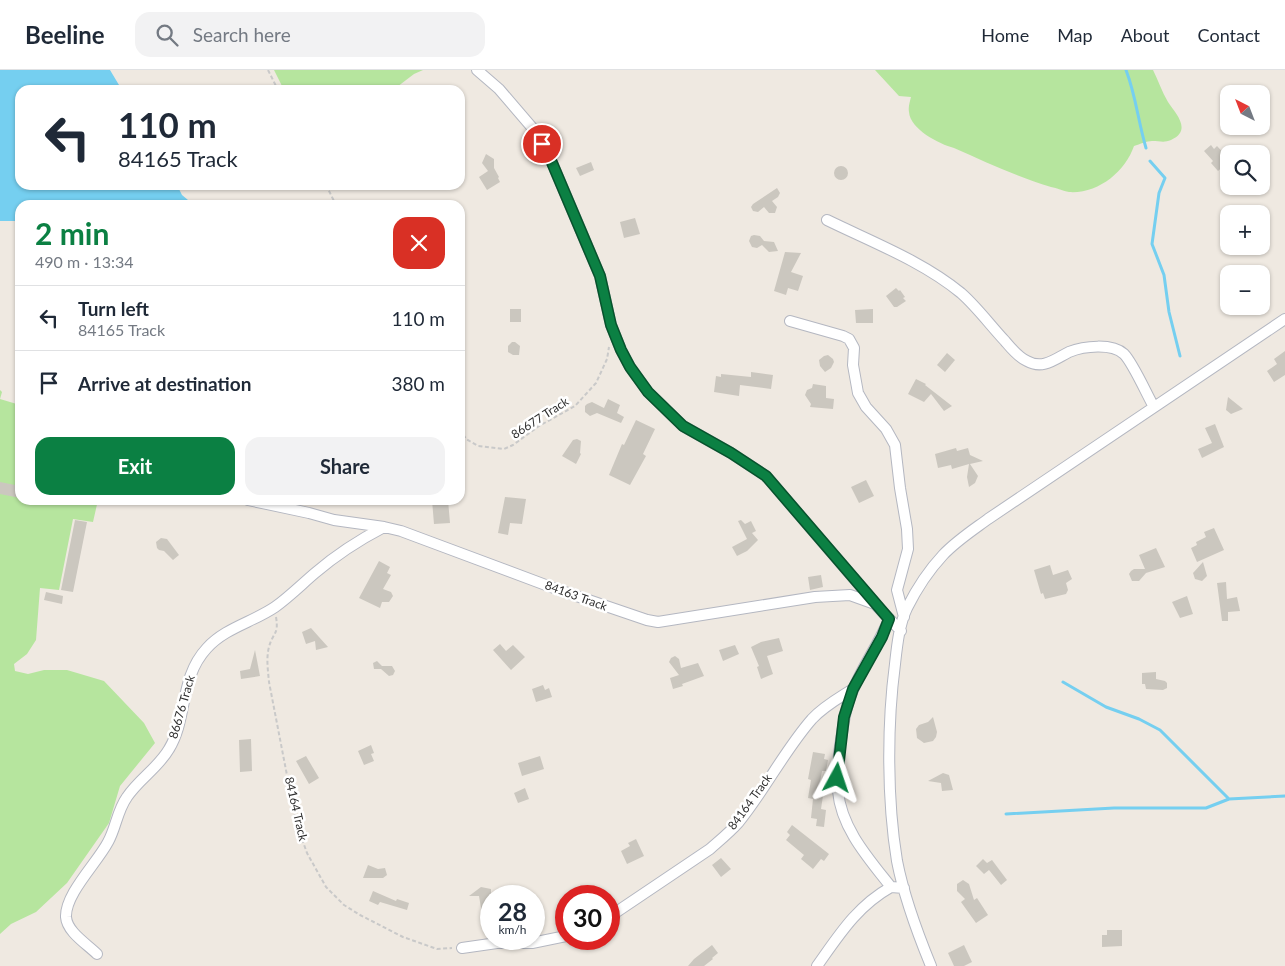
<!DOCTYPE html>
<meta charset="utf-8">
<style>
:root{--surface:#fff;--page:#f2f2f3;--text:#1f2937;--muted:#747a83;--line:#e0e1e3;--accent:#0b8043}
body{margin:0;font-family:Lato,sans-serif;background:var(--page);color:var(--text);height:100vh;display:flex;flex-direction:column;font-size:19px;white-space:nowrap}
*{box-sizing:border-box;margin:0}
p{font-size:16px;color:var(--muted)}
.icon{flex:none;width:28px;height:28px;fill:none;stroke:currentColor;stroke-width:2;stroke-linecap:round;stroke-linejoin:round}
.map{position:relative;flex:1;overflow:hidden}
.details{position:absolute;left:15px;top:130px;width:450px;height:305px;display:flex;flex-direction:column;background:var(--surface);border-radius:15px;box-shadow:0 1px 4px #0004}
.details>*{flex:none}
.top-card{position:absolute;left:15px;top:15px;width:450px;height:105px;border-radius:15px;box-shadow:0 1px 4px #0004;background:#fff;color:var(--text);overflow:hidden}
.needle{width:32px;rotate:318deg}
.tools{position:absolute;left:1220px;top:15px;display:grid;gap:10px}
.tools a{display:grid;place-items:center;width:50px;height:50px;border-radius:10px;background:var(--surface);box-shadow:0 1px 4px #0004;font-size:25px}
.speed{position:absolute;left:480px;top:815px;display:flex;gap:10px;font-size:25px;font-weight:700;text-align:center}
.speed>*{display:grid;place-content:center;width:65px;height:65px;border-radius:50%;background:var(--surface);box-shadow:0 1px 4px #0004;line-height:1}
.speed small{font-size:12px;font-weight:400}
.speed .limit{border:8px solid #d22;background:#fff;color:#111}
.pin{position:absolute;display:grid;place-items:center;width:42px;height:42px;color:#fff;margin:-21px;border:2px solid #fff;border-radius:50%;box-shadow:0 1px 5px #0007}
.me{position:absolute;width:55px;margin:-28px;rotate:5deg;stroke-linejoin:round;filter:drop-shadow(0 0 4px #0008)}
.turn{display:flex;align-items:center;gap:18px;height:105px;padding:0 20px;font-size:22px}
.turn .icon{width:65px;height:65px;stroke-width:2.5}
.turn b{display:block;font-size:35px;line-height:42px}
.round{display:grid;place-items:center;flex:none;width:52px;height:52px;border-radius:15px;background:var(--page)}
.head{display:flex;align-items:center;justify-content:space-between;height:85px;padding:0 20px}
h1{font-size:30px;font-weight:700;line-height:38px;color:var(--accent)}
.action{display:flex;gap:10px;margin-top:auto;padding:10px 20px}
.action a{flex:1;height:58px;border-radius:15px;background:var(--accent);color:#fff;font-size:20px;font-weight:700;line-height:58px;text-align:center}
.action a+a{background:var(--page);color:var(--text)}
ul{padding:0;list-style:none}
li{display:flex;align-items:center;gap:15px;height:65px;padding:0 20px;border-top:1px solid var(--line)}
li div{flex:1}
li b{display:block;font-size:19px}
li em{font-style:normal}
header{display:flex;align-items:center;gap:30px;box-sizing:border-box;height:70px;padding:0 25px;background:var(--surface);border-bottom:1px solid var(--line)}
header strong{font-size:24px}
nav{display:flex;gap:28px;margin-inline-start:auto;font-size:18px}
.search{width:350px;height:45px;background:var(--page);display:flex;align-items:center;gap:12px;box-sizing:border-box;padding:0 18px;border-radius:15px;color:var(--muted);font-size:19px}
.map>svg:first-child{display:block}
.green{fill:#b6e59e}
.water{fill:#75cff0}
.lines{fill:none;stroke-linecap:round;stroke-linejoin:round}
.stream{stroke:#75cff0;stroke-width:3}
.building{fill:#cbc7bf}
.street-casing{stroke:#b4b7c1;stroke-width:12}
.path{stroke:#c9c9c9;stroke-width:2;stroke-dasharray:4 2.5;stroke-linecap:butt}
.street{stroke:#fff;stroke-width:10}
.route-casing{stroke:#07532c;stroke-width:12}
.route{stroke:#0b8043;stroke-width:9}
.labels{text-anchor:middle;stroke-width:5;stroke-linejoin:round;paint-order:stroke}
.street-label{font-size:12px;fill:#2e2e2e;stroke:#fff}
</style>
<header>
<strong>Beeline</strong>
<div class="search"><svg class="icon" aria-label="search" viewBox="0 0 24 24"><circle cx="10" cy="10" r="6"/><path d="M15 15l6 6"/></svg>Search here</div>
<nav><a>Home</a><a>Map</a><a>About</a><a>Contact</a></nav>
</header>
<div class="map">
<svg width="1285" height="896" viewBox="0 0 1285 896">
<rect width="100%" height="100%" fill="#efe9e1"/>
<path class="green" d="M274 0H423L414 4 393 20H284Z
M875 0H1153C1158 10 1162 22 1168 32 1175 43 1193 60 1171 70 1164 73 1160 71 1152 71 1147 71 1140 74 1134 76 1125 102 1098 124 1069 122 1063 121 1057 118 1051 117 1017 107 986 92 954 78 939 74 910 59 909 42 908 37 910 31 911 27L899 26Z
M0 320 2 322 0 329 20 335V395L15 411 20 412V430H98L93 452 73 449 59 520 40 518 36 570 27 584 14 594 15 601 28 604 44 600H67L104 611 144 653 155 673 120 716 109 753 67 813 36 842 11 854 0 864Z"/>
<path class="water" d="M0 0H110L122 20H20V115H177L182 125 194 135H20V151H0Z"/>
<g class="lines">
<path class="stream" d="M1126 0C1136 26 1138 51 1146 78
M1150 91 1165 108 1159 123 1152 174 1164 205 1169 242 1180 286
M1063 612 1106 637 1139 649 1160 660 1229 729
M1006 744 1114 738H1206L1229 729 1285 726"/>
</g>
<path class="building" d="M1211 75 1214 79 1217 76 1229 89V91L1218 101 1211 93 1213 91 1204 81Z
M486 84 494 89V98L499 107 498 108 500 112 487 120 479 107 488 101 482 93Z
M591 92 594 100 580 106 576 98Z
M834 103a7 7 0 1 1 14 0a7 7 0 1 1-14 0Z
M777 118 780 123 778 127 772 131 777 137 775 143H769L764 137 758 142 753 141 751 137 753 134Z
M635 148 640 164 624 168 620 152Z
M754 165 760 166 764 171 774 172 778 181 769 182 762 175 757 178 752 177 749 171 751 166Z
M785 182 801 183 791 202 803 206 798 221 788 218 786 225 774 221Z
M896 218 899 221 900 220 905 227 903 228 906 231 897 237H894L886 226Z
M510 239H521V252H510Z
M873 239V253H856L855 240Z
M512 272H515L520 276 519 285H513L508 282V276Z
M1285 281V305L1274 312 1267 301 1277 294 1274 289Z
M947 283 955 290 945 302 937 295Z
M828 285 833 289 834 292 831 298 825 302 820 296 819 290 824 286Z
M751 302 773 305 771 319 740 315 739 326 714 322 716 306 721 307V304L751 307Z
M916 309 926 314 925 315 952 336 944 341 931 324 924 332 908 324Z
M813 314 826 316V328L834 329 833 339 810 337 811 334 805 325 807 320 812 318Z
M1228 327 1243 339 1231 344 1226 340Z
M608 329 620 335 617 343 624 347 621 353 597 343 590 346 585 342V336L587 334 592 332 604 338Z
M636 350 655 359 643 384 646 386 630 415 609 405 622 374 624 375Z
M1215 354 1224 377 1202 388 1198 379 1212 373 1205 358Z
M577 369 581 371 580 383 581 384 576 394 562 386 573 370Z
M956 378 957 381 968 378 970 385 983 391 970 394 978 406 975 413 969 417 967 407 969 394 952 399 951 395 938 398 935 384Z
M866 410 874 426 859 433 851 417Z
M0 412 20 416V428L0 424Z
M505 427 526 429 522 454 510 453 508 465 498 463Z
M432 430H448L450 453 434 454Z
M75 450 87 452 73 522 61 520Z
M741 450 745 454 751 451 756 461 752 463 758 470 747 481 737 486 732 477 747 469 738 451Z
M1214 458 1224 480 1197 492 1191 478 1197 475 1196 472 1206 467 1204 462Z
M161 468 167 469 179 485 173 490 164 481 159 480 157 478 156 472Z
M1156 478 1165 497 1146 503 1139 511H1132L1129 504 1131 501 1134 499H1145L1139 485Z
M379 491 390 497 387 503 391 505 383 519 391 522 393 526 389 532H382L380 538 359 528Z
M1203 492 1207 506 1202 511 1195 509 1193 503Z
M1050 495 1053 505 1068 500 1072 509 1066 513 1068 520 1066 524 1045 529 1043 523 1041 524 1034 500Z
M821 505 823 517 810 520 808 507Z
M1226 512 1227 529 1237 527 1240 541 1228 542V551H1222L1217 513Z
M46 522 63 526 62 534 44 530Z
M1187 526 1193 544 1180 548 1172 532Z
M311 558 319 567 328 577 316 580 315 571 306 574 302 562Z
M779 568 783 581 767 586 773 604 761 609 757 597 759 596 751 577 761 572Z
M500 574 506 581 513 575 525 587 511 600 493 580Z
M735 575 739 584 723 591 719 580Z
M255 580 260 606 241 609 240 601 250 599Z
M675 586 679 589 681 598 698 593 704 606 682 614 683 616 673 619 670 608 679 605 669 592 671 588Z
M377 591 382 596H392L395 601 393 605 389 606 381 599H374L373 593Z
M1156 602V609L1165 611 1167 613V618L1163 620 1146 619 1145 614H1142V603Z
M543 615 545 620 549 618 552 627 536 632 532 619Z
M933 647 937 662 936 667 933 671 924 673 917 668 916 659 919 655 928 652Z
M251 669 252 701 240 702 239 670Z
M371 675 374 683 371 684 374 691 364 695 358 681Z
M813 682 825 684 824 689 828 690 826 701H822L819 718 824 719 821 739 826 740 824 757 816 756 817 749 811 748 813 729 808 728 811 710 808 709Z
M306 686 319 708 309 714 296 691Z
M540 686 544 699 522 706 518 693Z
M943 703 949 705 953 720 942 721 941 713 928 711Z
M525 718 529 729 518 733 514 723Z
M792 755 829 784 824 791 821 789 813 799 801 789 804 785 786 770 790 765 787 762Z
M636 769 644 786 627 794 621 781 630 776 628 773Z
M721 788 731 799 721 807 712 795Z
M983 789 987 793 992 790 1007 810 1001 815 989 800 984 804 976 796Z
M368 795 378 799 385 798 387 805 383 808H363Z
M963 810 969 814 974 830 977 828 988 845 976 853 961 832 965 829 957 821V814Z
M481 817 491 819V842L482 844 479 826H469Z
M373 821 396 831 397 829 409 833 407 840 380 832 378 835 369 831Z
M1107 860H1122V876L1102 877V865H1107Z
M712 875 718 883 712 888 713 889 704 896H688L694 889Z
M964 875 972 892 964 896H954L948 883Z"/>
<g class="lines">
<defs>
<path id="street" d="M477 0 499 19 535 61 550 88 600 206 611 255 621 280 630 297 648 322 683 356 731 383 766 406 875 533
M827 150C872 172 922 191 961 223 977 237 990 255 1005 271 1011 278 1018 287 1027 291 1043 300 1055 289 1069 282 1084 276 1112 273 1124 284 1133 293 1147 325 1154 337
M790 251 843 266 849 269 854 278 853 295 858 323 866 337 886 359 895 375 900 418 907 459 908 479 897 520 904 547
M248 430 309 443 334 450 384 457 401 461 559 520 647 550 658 552 815 527 850 525 875 534 901 561
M889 549C879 574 863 595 853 620 845 638 843 657 840 676 838 691 836 706 838 721 841 758 869 789 891 817L904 818
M609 847 710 779C719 771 730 762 738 753 765 720 784 681 812 649 824 636 839 628 853 619
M462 878 497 873H532L566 866
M97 884C87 874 67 862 66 847 65 824 97 793 108 772 116 758 117 741 127 727 139 709 158 698 169 679 188 648 179 608 207 578 225 558 253 552 275 537 289 527 302 514 315 503 336 485 359 470 384 457
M817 896C839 865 857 836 891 817
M931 896C917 862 904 827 897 791 887 730 887 655 895 594 897 576 899 555 907 538 916 520 929 500 943 485 956 471 973 460 988 449L1285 249"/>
</defs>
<use href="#street" class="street-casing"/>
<path class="path" d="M268 0 278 20
M326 115 336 135
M460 359 466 369 478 376 504 379 513 375 539 356 575 336 596 313 607 289 609 277
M276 547C279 565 273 562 269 577 266 588 268 601 269 612L296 752 307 783 326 817 344 835 360 845 403 867 437 879 452 878"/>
<use href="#street" class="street"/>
</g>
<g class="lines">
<defs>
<path id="route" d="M542 74 550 88 600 206 611 255 621 280 630 297 648 322 683 356 731 383 766 406 889 549 882 567 853 619 844 647 837 708"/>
</defs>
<use href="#route" class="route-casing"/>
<use href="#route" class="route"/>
</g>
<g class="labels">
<g class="street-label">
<text transform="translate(540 348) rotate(-33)" y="4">86677 Track</text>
<text transform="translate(576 526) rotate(20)" y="4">84163 Track</text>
<text transform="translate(182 637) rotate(-74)" y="4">86676 Track</text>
<text transform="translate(750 732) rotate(-54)" y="4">84164 Track</text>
<text transform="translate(296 739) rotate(77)" y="4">84164 Track</text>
</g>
</g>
</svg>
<div class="tools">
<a><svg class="needle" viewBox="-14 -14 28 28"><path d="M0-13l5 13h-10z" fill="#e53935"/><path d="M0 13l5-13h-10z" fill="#747a83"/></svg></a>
<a><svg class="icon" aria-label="search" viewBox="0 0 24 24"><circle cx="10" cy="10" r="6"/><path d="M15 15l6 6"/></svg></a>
<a>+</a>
<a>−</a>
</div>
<div class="speed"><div>28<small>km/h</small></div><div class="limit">30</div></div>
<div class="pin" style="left:542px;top:74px;background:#d93025"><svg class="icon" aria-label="arrive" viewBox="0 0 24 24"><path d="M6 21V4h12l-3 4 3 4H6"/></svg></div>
<svg class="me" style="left:837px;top:708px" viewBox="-20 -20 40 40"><path d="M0-17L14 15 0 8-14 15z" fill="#0b8043" stroke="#fff" stroke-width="4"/></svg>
<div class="top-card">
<div class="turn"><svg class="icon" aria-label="left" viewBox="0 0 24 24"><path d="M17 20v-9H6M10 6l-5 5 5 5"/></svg><div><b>110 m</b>84165 Track</div></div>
</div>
<section class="details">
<div class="head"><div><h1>2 min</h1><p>490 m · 13:34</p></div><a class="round" style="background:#d93025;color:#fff"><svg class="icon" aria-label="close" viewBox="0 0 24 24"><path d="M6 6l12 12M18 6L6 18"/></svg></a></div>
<ul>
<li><svg class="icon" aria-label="left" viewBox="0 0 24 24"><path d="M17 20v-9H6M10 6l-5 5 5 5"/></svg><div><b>Turn left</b><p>84165 Track</p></div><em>110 m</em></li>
<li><svg class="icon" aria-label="arrive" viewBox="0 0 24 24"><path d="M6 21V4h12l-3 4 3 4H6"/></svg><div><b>Arrive at destination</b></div><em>380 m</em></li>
</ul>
<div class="action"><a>Exit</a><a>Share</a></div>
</section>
</div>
